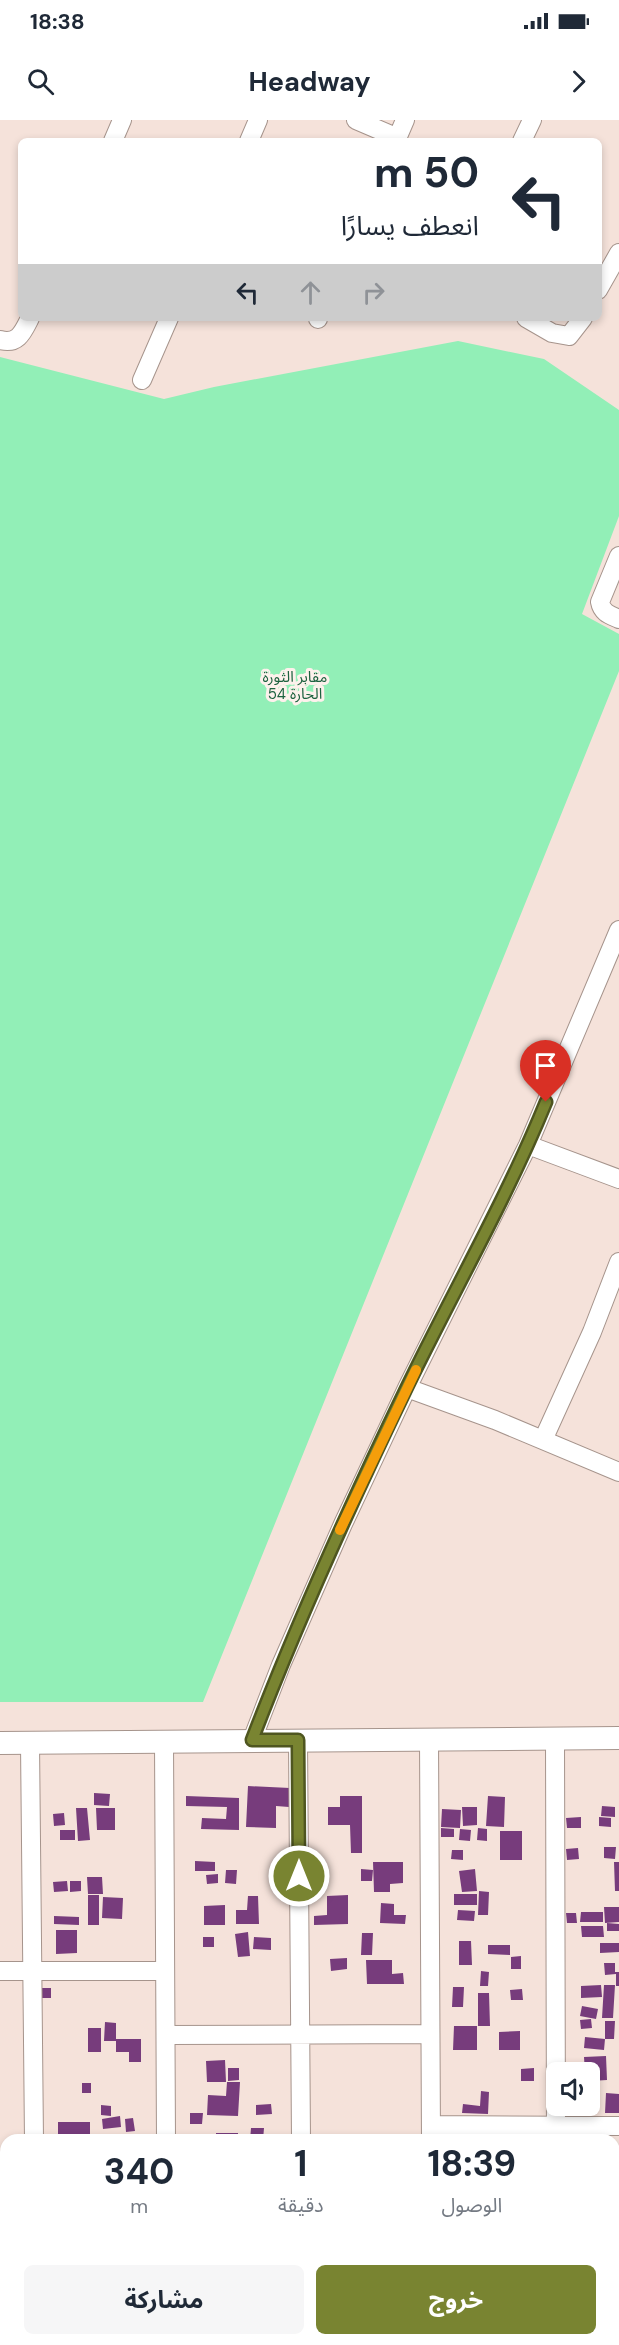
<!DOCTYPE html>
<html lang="ar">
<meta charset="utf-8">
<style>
:root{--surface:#fff;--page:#f6f6f7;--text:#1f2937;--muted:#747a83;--accent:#798431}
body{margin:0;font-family:"DM Sans","Noto Sans Arabic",sans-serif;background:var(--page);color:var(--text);direction:rtl;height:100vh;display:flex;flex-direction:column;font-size:22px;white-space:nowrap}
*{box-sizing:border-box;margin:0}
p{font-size:20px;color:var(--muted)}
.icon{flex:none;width:33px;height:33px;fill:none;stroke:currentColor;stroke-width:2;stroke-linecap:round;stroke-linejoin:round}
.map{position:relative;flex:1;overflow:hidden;direction:ltr}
.drawer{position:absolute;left:0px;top:2014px;width:620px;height:212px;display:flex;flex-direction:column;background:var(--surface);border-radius:18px 18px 0 0;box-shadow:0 3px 9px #0003;direction:rtl}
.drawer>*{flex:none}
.guide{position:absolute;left:18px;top:18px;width:584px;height:183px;border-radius:9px;box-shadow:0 3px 9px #0003;direction:rtl;background:#fff;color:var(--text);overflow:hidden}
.fabs{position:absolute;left:546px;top:1942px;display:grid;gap:12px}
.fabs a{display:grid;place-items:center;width:54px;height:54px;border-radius:9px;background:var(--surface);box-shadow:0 3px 9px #0003;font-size:30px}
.pin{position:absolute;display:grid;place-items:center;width:51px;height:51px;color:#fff;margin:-62px -26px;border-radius:50% 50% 50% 0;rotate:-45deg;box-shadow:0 0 6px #0007}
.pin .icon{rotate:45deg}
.me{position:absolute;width:66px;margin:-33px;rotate:0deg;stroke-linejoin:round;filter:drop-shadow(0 0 4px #0008)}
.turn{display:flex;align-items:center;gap:21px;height:126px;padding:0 24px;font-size:27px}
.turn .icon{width:78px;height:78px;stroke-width:2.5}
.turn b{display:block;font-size:42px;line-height:51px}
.lanes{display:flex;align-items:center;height:57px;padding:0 24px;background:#0003;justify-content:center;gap:30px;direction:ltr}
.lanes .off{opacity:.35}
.eta{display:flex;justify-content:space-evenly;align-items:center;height:102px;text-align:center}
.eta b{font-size:36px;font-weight:700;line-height:42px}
.cta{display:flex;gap:12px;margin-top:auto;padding:12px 24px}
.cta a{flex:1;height:69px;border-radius:9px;background:var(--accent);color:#fff;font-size:24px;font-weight:700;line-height:69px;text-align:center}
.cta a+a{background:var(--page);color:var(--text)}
.status{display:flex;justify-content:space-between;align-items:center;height:42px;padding:0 30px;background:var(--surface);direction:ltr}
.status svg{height:16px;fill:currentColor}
header{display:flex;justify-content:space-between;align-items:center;height:78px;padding:0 24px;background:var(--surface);font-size:27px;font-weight:700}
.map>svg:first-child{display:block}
.green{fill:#92efb7}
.building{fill:#773c7c}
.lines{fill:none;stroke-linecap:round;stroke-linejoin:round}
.minor-casing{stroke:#a6948c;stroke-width:20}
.major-casing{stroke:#a6948c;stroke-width:24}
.minor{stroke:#fff;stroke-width:18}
.major{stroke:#fff;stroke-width:22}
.route-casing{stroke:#4f5620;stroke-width:15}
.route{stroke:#798431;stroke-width:10}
.slow{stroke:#f59e0b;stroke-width:10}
.labels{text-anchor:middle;stroke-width:6;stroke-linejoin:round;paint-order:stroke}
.park-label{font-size:15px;fill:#1d623f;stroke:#fdf1ec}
</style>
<div class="status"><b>18:38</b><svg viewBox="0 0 49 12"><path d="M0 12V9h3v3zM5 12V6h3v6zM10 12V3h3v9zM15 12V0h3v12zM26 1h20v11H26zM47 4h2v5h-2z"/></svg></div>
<header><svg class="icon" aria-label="forward" viewBox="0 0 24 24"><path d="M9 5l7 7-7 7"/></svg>Headway<svg class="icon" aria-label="search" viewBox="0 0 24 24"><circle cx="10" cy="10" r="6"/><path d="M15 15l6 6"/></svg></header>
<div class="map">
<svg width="619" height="2225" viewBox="0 0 619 2225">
<rect width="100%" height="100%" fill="#f5e2da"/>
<path class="green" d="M458 221 544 239 619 290V396L582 494 619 514V551L203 1582H0V237L164 279 214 267Z"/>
<path class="building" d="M248 1666 290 1668 289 1687 276 1686V1708L246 1707Z
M94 1673 110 1674 109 1686 94 1685Z
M186 1676 239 1678V1710L201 1709 202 1698 226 1699 227 1687 186 1686Z
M340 1676H362V1733H351L350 1705H328V1687H340Z
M488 1676 505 1677 504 1707 486 1706Z
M602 1686 615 1687V1697L601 1696Z
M462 1687H477V1705L463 1706Z
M76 1688H87L90 1720 78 1721Z
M96 1688H115V1710H97Z
M442 1689 461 1690 460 1708 441 1707Z
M64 1693 65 1705 54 1706 53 1694Z
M581 1697V1708H567L566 1698Z
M599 1697 611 1698V1707L599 1706Z
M441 1708 454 1709V1717H441Z
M478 1708 487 1709V1721L477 1720Z
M460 1709 471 1710 470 1721 459 1720Z
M60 1710H75V1720H60Z
M500 1711H522V1740H500Z
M604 1727H616L615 1739 604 1738Z
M578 1728 579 1739 567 1740 566 1729Z
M452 1730H463V1740L451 1739Z
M195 1741 215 1742V1751H195Z
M373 1742H403V1763L390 1764V1772H374Z
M614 1742H619V1771H615Z
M361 1749 373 1750 372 1761H361Z
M475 1749 477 1771 462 1772 459 1751Z
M226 1750H237L236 1764 225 1763Z
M218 1754V1763L207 1764 206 1755Z
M87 1757H102L103 1774H88Z
M67 1761 68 1771 54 1772 53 1762Z
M70 1761H81V1771L70 1772Z
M479 1771 489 1772 488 1795H478Z
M454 1774H477V1785H454Z
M88 1775H99V1805H88Z
M348 1775V1804L314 1805V1796L327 1795V1776Z
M248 1776H258L259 1804H236V1790H247Z
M103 1777 123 1778 122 1799 102 1798Z
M381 1783 394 1784V1795H406L405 1804 380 1803Z
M225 1785V1805H204V1786Z
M604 1787H619V1802L605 1803Z
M458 1790 475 1791 474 1801 457 1800Z
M581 1792H603V1802H580Z
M566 1793H576L577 1803H567Z
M54 1796 79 1797V1805L54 1804Z
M607 1803 619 1804V1811H607Z
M581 1806H603L604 1817H582Z
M56 1810H77V1833L56 1834Z
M248 1812 250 1836 238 1837 235 1814Z
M362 1813H373L372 1835H361Z
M203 1817H214V1827H203Z
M254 1817 271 1818V1830L253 1829Z
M459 1821H471L472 1845H459Z
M600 1823H619V1832L600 1833Z
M488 1825H510V1835L488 1834Z
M521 1836V1849H511V1837Z
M347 1838V1849L331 1851 330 1839Z
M366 1840H392V1854L403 1853 404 1864H367Z
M604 1843H615V1852H619V1866H616V1854L605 1855Z
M481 1851 489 1852 488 1866H480Z
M601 1865 602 1877 581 1878V1866Z
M604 1865H615L613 1898H602Z
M453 1867H464L463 1887H452Z
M41 1868H51V1878H41Z
M522 1869 523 1880H511L510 1870Z
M478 1873H489L490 1906H478Z
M582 1886 598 1889 596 1899 580 1896Z
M591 1899 592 1908 581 1909 580 1900Z
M605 1901H615L614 1919H605Z
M105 1902 116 1903V1919H141V1942H129V1932H116V1921H104Z
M454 1906H477V1930H453Z
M88 1908H101V1932H88Z
M520 1911V1930H499V1912Z
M585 1917 605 1919 604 1930 584 1928Z
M606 1936 607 1960 590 1961V1953H585L584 1937Z
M225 1940 226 1962H207L206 1941Z
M228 1948H239V1960L228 1961Z
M534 1948V1961H521V1949Z
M227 1962H240L238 1996 207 1995 208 1975 226 1976Z
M82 1963H91V1973H82Z
M481 1971 489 1972 488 1994 462 1993 463 1984 480 1986Z
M606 1973 619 1974V1993H605Z
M271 1984 272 1994 256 1995V1985Z
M101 1985 111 1986V1996L101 1995Z
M190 1993H203L202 2004H190Z
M120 1996 121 2007 103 2009 102 1999Z
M133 1998 135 2011 126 2012 125 1999Z
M58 2002H90V2020H58Z
M251 2008H264L263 2020H250Z
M216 2013H238V2020H216Z
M327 2220H364V2225H327Z"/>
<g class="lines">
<defs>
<path id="minor" d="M356 0 398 18
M113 21 122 0
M249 21 258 0
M396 21 405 0
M522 21 532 0
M598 170 619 133
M526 198 552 213 569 216 583 198
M318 199V198
M0 220C18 225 23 212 30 198
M142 260 169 198
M619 436 600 482C602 493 610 495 619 499
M528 1025 619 1059
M407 1268 495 1300 619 1352
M543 1320 592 1212 619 1142
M555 1618 556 2020
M429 1619 431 2020
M252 1620 281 1545 343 1404 407 1268 528 1025 619 810
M298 1620 301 2020
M164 1621 166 2020
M30 1623 34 2020
M0 1851H165
M166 1915 430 1914
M431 2005 619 2006
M0 2044H6
M168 2220V2225
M302 2220V2225
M432 2220V2225
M557 2220V2225
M32 2225V2220"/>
<path id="major" d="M0 1623 619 1618"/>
</defs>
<use href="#minor" class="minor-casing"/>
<use href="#major" class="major-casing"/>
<use href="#minor" class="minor"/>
<use href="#major" class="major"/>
</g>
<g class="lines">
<defs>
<path id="route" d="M299 1756 298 1620H252C298 1500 351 1383 407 1267 453 1172 506 1080 546 982"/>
</defs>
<use href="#route" class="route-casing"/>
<use href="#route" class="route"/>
<path class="slow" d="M340 1410 416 1250"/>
</g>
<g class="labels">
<g class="park-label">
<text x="295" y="562">مقابر الثورة<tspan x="295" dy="17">الحارة 54</tspan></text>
</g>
</g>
</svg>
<div class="fabs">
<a><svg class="icon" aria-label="sound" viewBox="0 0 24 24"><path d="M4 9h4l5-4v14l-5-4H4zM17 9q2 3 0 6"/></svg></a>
</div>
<div class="pin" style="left:546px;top:982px;background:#d93025"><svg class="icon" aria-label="arrive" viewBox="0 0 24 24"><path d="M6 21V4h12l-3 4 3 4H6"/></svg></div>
<svg class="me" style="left:299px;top:1756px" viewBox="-20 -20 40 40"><circle r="17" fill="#798431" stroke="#fff" stroke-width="3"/><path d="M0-11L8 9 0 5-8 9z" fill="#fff"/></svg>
<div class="guide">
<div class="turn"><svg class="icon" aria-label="left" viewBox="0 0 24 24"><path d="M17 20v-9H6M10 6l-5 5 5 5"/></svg><div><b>50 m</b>انعطف يسارًا</div></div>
<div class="lanes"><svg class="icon" aria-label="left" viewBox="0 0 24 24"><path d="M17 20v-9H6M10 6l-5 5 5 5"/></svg><svg class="icon off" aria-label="ahead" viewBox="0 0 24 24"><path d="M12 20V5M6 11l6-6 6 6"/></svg><svg class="icon off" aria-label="right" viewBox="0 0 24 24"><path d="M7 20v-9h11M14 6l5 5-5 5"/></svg></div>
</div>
<section class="drawer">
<div class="eta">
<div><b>18:39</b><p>الوصول</p></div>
<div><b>1</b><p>دقيقة</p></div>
<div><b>340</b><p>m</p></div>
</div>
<div class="cta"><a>خروج</a><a>مشاركة</a></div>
</section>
</div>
